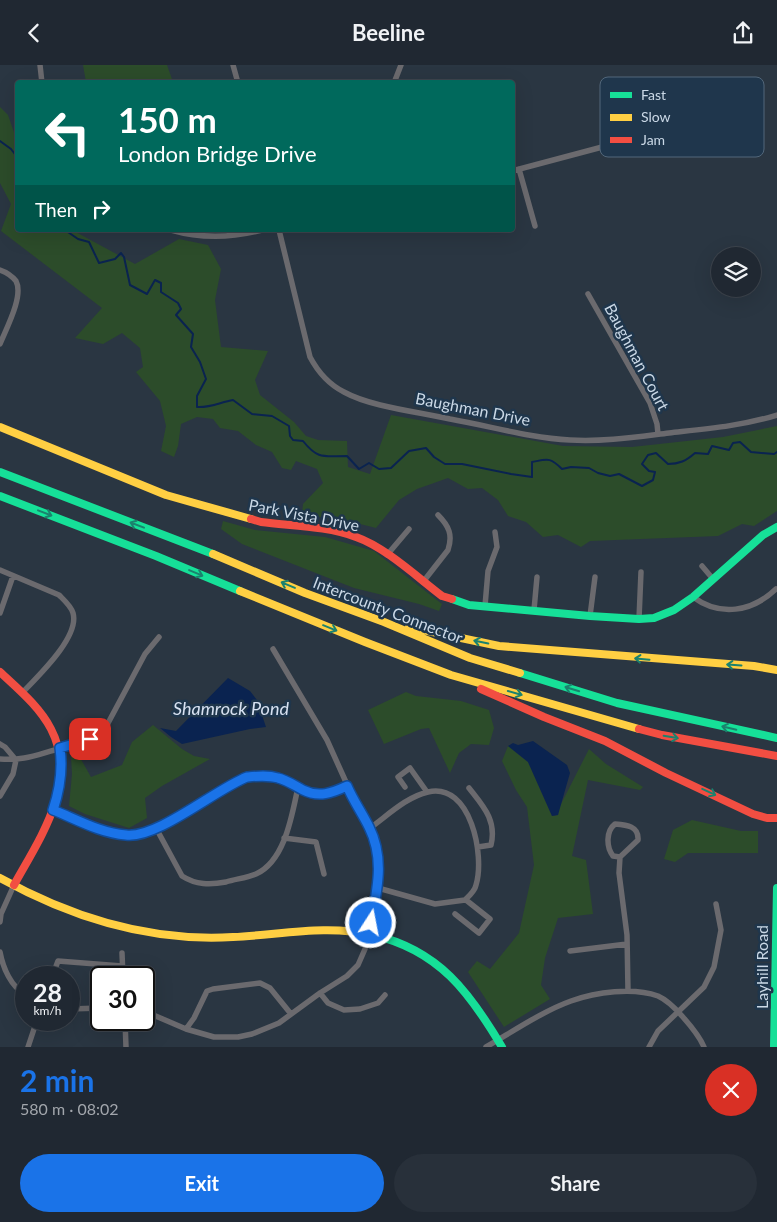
<!DOCTYPE html>
<meta charset="utf-8">
<style>
:root{--surface:#202832;--page:#28303a;--text:#f1f3f6;--muted:#a2a6ac;--line:#3d444d;--accent:#1a73e8}
body{margin:0;font-family:Lato,sans-serif;background:var(--page);color:var(--text);height:100vh;display:flex;flex-direction:column;font-size:19px;white-space:nowrap}
*{box-sizing:border-box;margin:0}
p{font-size:16px;color:var(--muted)}
.icon{flex:none;width:28px;height:28px;fill:none;stroke:currentColor;stroke-width:2;stroke-linecap:round;stroke-linejoin:round}
.map{position:relative;height:982px;overflow:hidden}
.details{display:flex;flex-direction:column;background:var(--surface);flex:1}
.details>*{flex:none}
.top-card{position:absolute;left:15px;top:15px;width:500px;height:152px;border-radius:5px;box-shadow:0 5px 20px #0002,0 0 0 1px var(--line);background:#00695c;color:#fff;overflow:hidden}
.fabs{position:absolute;left:711px;top:182px;display:grid;gap:10px}
.fabs a{display:grid;place-items:center;width:50px;height:50px;border-radius:50%;background:var(--surface);box-shadow:0 5px 20px #0002,0 0 0 1px var(--line);font-size:25px}
.speed{position:absolute;left:15px;top:901px;display:flex;gap:10px;font-size:25px;font-weight:700;text-align:center}
.speed>*{display:grid;place-content:center;width:65px;height:65px;border-radius:50%;background:var(--surface);box-shadow:0 5px 20px #0002,0 0 0 1px var(--line);line-height:1}
.speed small{font-size:12px;font-weight:400}
.speed .limit{border:2px solid #111;border-radius:8px;background:#fff;color:#111}
.pin{position:absolute;display:grid;place-items:center;width:42px;height:42px;color:#fff;margin:-21px;border-radius:10px;box-shadow:0 2px 8px #0006}
.me{position:absolute;width:55px;margin:-28px;rotate:11deg;stroke-linejoin:round;filter:drop-shadow(0 0 4px #0008)}
.turn{display:flex;align-items:center;gap:18px;height:105px;padding:0 20px;font-size:22px}
.turn .icon{width:65px;height:65px;stroke-width:2.5}
.turn b{display:block;font-size:35px;line-height:42px}
.then{display:flex;align-items:center;height:48px;padding:0 20px;background:#0003;gap:10px;font-size:19px}
.round{display:grid;place-items:center;flex:none;width:52px;height:52px;border-radius:26px;background:var(--page)}
.summary{display:flex;align-items:center;justify-content:space-between;height:85px;padding:0 20px}
h1{font-size:30px;font-weight:700;line-height:38px;color:var(--accent)}
.button{display:flex;gap:10px;margin-top:auto;padding:10px 20px}
.button a{flex:1;height:58px;border-radius:30px;background:var(--accent);color:#fff;font-size:20px;font-weight:700;line-height:58px;text-align:center}
.button a+a{background:var(--page);color:var(--text)}
header{display:flex;justify-content:space-between;align-items:center;height:65px;padding:0 20px;background:var(--surface);font-size:22px;font-weight:700}
.map>svg:first-child{display:block}
.green{fill:#2c4c2a}
.water{fill:#0a2350}
.lines{fill:none;stroke-linecap:round;stroke-linejoin:round}
.stream{stroke:#0a2350;stroke-width:2}
.street{stroke:#6b6a6e;stroke-width:5.5}
.fast{stroke:#16e098;stroke-width:8}
.slow{stroke:#ffcf43;stroke-width:8}
.jam{stroke:#f24e42;stroke-width:8}
.oneway{stroke:#1b826e}
.route-casing{stroke:#114b97;stroke-width:12}
.route{stroke:#1a73e8;stroke-width:9}
.labels{text-anchor:middle;stroke-width:5;stroke-linejoin:round;paint-order:stroke}
.street-label{font-size:16px;fill:#cad8e6;stroke:#1f364c}
.water-label{font-size:18px;font-style:italic;fill:#d7e1f1;stroke:#1f364c}
.key{fill:#1f364c;stroke:#52677a;stroke-width:1}
.key-label{font-size:14px;fill:#cad8e6}
</style>
<header><svg class="icon" aria-label="back" viewBox="0 0 24 24"><path d="M15 5l-7 7 7 7"/></svg>Beeline<svg class="icon" aria-label="share" viewBox="0 0 24 24"><path d="M12 15V3M7 8l5-5 5 5M5 13v7h14v-7"/></svg></header>
<div class="map">
<svg width="777" height="982" viewBox="0 0 777 982">
<rect width="100%" height="100%" fill="#2a3642"/>
<path class="green" d="M83 0H167L173 17H86Z
M0 42 8 50 17 76 18 165H72L135 199 179 174 208 180 221 204 215 235 221 282 268 286 255 315 260 330 294 357 306 371 318 375 347 376 348 402 370 409 391 350 563 381 632 382 723 372 777 361V446L754 461 742 459 718 471 590 476 581 482 558 470 543 472 526 457 508 451 498 435 482 423 468 424 448 413 417 424 399 435 376 463 356 458 302 449 303 439 323 418 317 404 296 396 291 405 282 403 272 387 256 380 238 366 220 363 213 354 197 352 181 359 178 381 174 392 161 386 166 361 160 336 136 307 143 302 140 283 122 268 103 279 75 273 102 243 1 166 11 139 0 118Z
M223 456 255 465 325 472 374 486 442 539 439 546 419 539 354 523 242 479 221 464Z
M406 627 416 631 461 636 489 645 494 663 489 680 471 679 459 688 450 708 429 663 421 664 384 679 368 645Z
M153 660 182 684 194 691 210 694 162 721 145 733 147 753 129 763 85 749 69 741 72 709 71 691 78 689 91 712 122 700 132 677Z
M508 681 528 697 552 751 558 750 559 743 589 684 606 699 643 722 640 725 588 715 572 791 586 795 593 849 558 853 545 893 541 920 550 934 504 962 468 907 477 896 490 904 519 868 534 800 527 742 516 725 502 696Z
M692 755 741 766H758V788H688L675 797 664 794 673 765Z"/>
<path class="water" d="M228 613 250 626 257 635 266 662 250 664 182 679 171 672 160 663 176 666Z
M533 676 567 700 570 708 558 750 552 751 528 697 508 681 513 678 518 680Z"/>
<g class="lines">
<path class="stream" d="M0 76 11 84 18 93
M65 165 78 174 89 177 99 198 115 194 121 188 124 192 130 220 147 229 155 215 161 218V227L178 238 181 244 176 250 193 269 191 282 200 297 206 314 197 331V342C210 343 221 337 233 335L252 349 272 351 289 361 290 371 293 375 303 376C318 395 324 391 347 391L359 404 369 398 379 404 391 403 409 386 426 383 434 392 445 399H462L511 409 532 412V397C548 394 550 392 562 404L571 402 589 403 598 408 610 411 619 409 642 421 653 415 655 407 649 406 642 399 648 390 656 388 668 399C679 399 686 396 695 388L708 389 712 381 729 385 733 378 740 377 751 387 774 389 777 387"/>
<path class="street" d="M40 0 42 18
M233 0 238 18
M394 18 401 0
M519 104 535 161
M512 106 606 81
M171 165C202 174 231 173 262 165
M279 165 310 292C318 307 328 319 344 327 371 342 419 347 450 354 490 361 530 373 570 375 603 377 636 372 669 368 705 364 742 361 777 350
M0 205C6 207 12 211 16 216 24 231 6 264 0 279
M588 229 650 338 657 359 658 369
M387 490 409 464
M702 501 713 514
M0 505 59 530C64 535 71 541 73 548 80 572 37 612 22 628
M423 517 448 485C453 470 449 461 438 450
M693 532C720 552 752 547 776 524
M485 541 488 506 497 482 495 467
M534 545 537 512
M0 548 13 511
M590 551 595 512
M639 554 641 507
M0 679 5 682 16 695 13 709 0 731
M0 694C25 696 38 689 62 683 79 678 95 675 107 660L145 589 159 572
M405 722 398 712 410 703 427 727
M469 723C483 741 497 755 491 780L478 782
M53 745C76 754 103 771 129 770 159 770 211 731 238 716 258 707 276 711 295 721 302 724 309 729 317 730 327 731 338 725 347 721
M615 759C627 760 639 761 638 775L620 792 613 791C606 782 606 766 615 759Z
M156 763 182 811C196 820 210 820 226 817 235 814 247 813 256 809 285 796 292 750 298 722
M370 763C387 751 406 732 428 727 471 717 485 791 476 820 475 826 469 831 465 835L435 839 378 823
M284 773 316 777 324 809
M620 792 619 808 627 870 628 926
M455 849 479 868 490 854 466 835
M0 857 1 849 14 820
M570 886 627 879
M0 887C3 903 11 922 26 930
M122 888 123 912
M52 912 58 896 122 901
M320 928 328 938 344 945 360 944 378 938 385 930
M69 944 101 943
M144 946 186 964 214 972H238L252 969 279 958 320 928 347 911 358 900 365 884 378 823 379 801 376 779 370 763 350 726 327 675 273 584
M125 955 126 982
M186 964 194 953 207 926 213 924 260 918 270 923 291 949
M28 982 37 955
M486 982C512 967 543 946 571 936 596 927 633 922 658 931 667 935 675 943 682 951 690 960 699 970 704 982
M649 982 658 966 704 922 714 902 721 865 716 839"/>
<path class="fast" d="M0 407 213 489
M0 431 156 491 240 526
M452 534 469 540 590 551 639 554 654 553 674 545 693 532 763 470 777 462
M520 608 617 638 777 673
M373 870C439 885 470 928 502 982
M774 982 777 823"/>
<path class="slow" d="M0 362 166 430 251 454
M213 489 305 528 384 557 470 593 520 608
M240 526 365 577 451 610 639 664
M409 562 499 581 754 601 777 605
M0 813C72 853 150 877 233 872 280 870 326 859 373 870"/>
<path class="jam" d="M251 454 261 457C292 461 327 461 356 472 385 482 417 512 442 531L452 534
M0 607C18 624 39 641 51 664 79 718 40 773 14 820
M481 624 544 652 605 676 666 708 753 749 767 753H777
M639 664 662 670 777 691"/>
</g>
<defs><path id="oneway-shaft" d="M-6 0H5M1.5-3L5.5 0L1.5 3" fill="none" stroke-width="1.6" stroke-linecap="round" stroke-linejoin="round" transform="scale(1.25)"/></defs>
<g class="oneway">
<use href="#oneway-shaft" transform="translate(45 448) rotate(21)"/>
<use href="#oneway-shaft" transform="translate(137 460) rotate(-159)"/>
<use href="#oneway-shaft" transform="translate(196 508) rotate(23)"/>
<use href="#oneway-shaft" transform="translate(288 520) rotate(-157)"/>
<use href="#oneway-shaft" transform="translate(330 563) rotate(22)"/>
<use href="#oneway-shaft" transform="translate(481 577) rotate(-168)"/>
<use href="#oneway-shaft" transform="translate(642 594) rotate(-175)"/>
<use href="#oneway-shaft" transform="translate(734 600) rotate(-176)"/>
<use href="#oneway-shaft" transform="translate(572 624) rotate(-163)"/>
<use href="#oneway-shaft" transform="translate(515 628) rotate(16)"/>
<use href="#oneway-shaft" transform="translate(729 663) rotate(-167)"/>
<use href="#oneway-shaft" transform="translate(671 672) rotate(10)"/>
<use href="#oneway-shaft" transform="translate(709 727) rotate(25)"/>
</g>
<g class="lines">
<defs>
<path id="route" d="M90 674 60 683C63 705 60 724 53 745 76 754 100 768 126 770 157 774 216 724 247 712 258 711 268 710 278 713 287 715 295 721 303 725 319 733 332 728 347 721 353 735 362 748 369 762 385 794 377 825 371 858"/>
</defs>
<use href="#route" class="route-casing"/>
<use href="#route" class="route"/>
</g>
<g class="labels">
<g class="street-label">
<text transform="translate(637 292) rotate(62)" y="6">Baughman Court</text>
<text transform="translate(473 344) rotate(11)" y="6">Baughman Drive</text>
<text transform="translate(304 450) rotate(11)" y="6">Park Vista Drive</text>
<text transform="translate(388 545) rotate(21)" y="6">Intercounty Connector</text>
<text transform="translate(762 902) rotate(-90)" y="6">Layhill Road</text>
</g>
<g class="water-label">
<text x="231" y="650">Shamrock Pond</text>
</g>
</g>
<rect x="600" y="12" width="164" height="80" rx="8" class="key"/>
<rect x="610" y="27" width="22" height="6" fill="#16e098"/>
<rect x="610" y="49" width="22" height="7" fill="#ffcf43"/>
<rect x="610" y="72" width="22" height="6" fill="#f24e42"/>
<g class="key-label">
<text x="641" y="35">Fast</text>
<text x="641" y="57">Slow</text>
<text x="641" y="80">Jam</text>
</g>
</svg>
<div class="fabs">
<a><svg class="icon" aria-label="layers" viewBox="0 0 24 24"><path d="M12 4l9 5-9 5-9-5zM3 14l9 5 9-5"/></svg></a>
</div>
<div class="speed"><div>28<small>km/h</small></div><div class="limit">30</div></div>
<div class="pin" style="left:90px;top:674px;background:#d93025"><svg class="icon" aria-label="arrive" viewBox="0 0 24 24"><path d="M6 21V4h12l-3 4 3 4H6"/></svg></div>
<svg class="me" style="left:371px;top:858px" viewBox="-20 -20 40 40"><circle r="17" fill="#1a73e8" stroke="#fff" stroke-width="3"/><path d="M0-11L8 9 0 5-8 9z" fill="#fff"/></svg>
<div class="top-card">
<div class="turn"><svg class="icon" aria-label="left" viewBox="0 0 24 24"><path d="M17 20v-9H6M10 6l-5 5 5 5"/></svg><div><b>150 m</b>London Bridge Drive</div></div>
<div class="then">Then<svg class="icon" aria-label="right" viewBox="0 0 24 24"><path d="M7 20v-9h11M14 6l5 5-5 5"/></svg></div>
</div>
</div>
<section class="details">
<div class="summary"><div><h1>2 min</h1><p>580 m · 08:02</p></div><a class="round" style="background:#d93025;color:#fff"><svg class="icon" aria-label="close" viewBox="0 0 24 24"><path d="M6 6l12 12M18 6L6 18"/></svg></a></div>
<div class="button"><a>Exit</a><a>Share</a></div>
</section>
